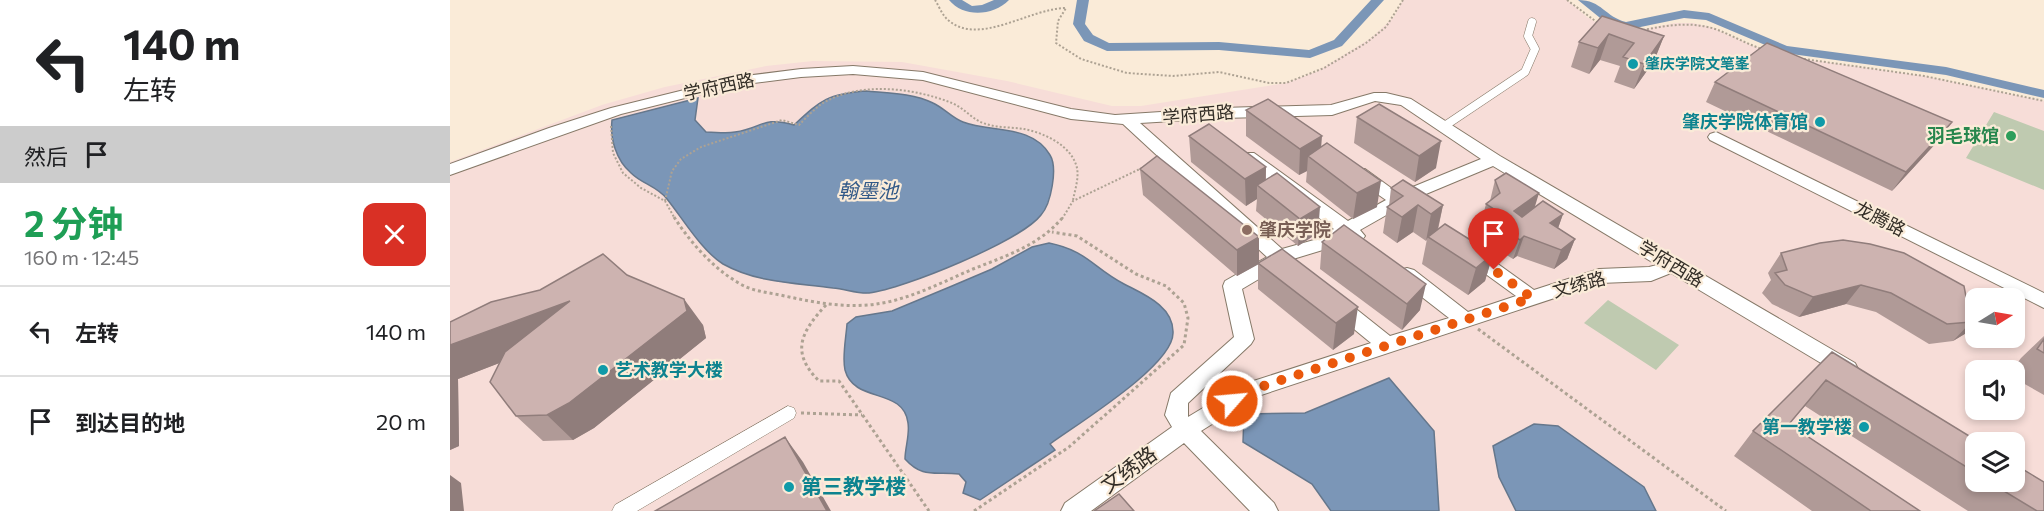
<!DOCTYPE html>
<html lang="zh">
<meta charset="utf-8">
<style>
:root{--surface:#fff;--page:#f6f6f6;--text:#202124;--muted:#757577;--line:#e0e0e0}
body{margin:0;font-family:Commissioner,"Noto Sans SC",sans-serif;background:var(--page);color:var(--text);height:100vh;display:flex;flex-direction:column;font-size:22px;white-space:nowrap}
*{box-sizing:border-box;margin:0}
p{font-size:20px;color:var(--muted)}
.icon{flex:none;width:33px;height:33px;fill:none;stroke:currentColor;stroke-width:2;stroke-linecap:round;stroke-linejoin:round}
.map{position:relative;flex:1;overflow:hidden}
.sheet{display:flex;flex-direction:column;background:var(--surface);width:450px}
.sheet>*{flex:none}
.top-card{background:#fff;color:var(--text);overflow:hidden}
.needle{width:39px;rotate:79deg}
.controls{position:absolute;left:1515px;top:288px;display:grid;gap:12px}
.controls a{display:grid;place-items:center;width:60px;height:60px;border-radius:12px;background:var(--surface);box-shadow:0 3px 9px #0003;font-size:30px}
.pin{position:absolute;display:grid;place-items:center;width:51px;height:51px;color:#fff;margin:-62px -26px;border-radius:50% 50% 50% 0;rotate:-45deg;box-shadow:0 0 6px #0007}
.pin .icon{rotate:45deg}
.me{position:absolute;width:66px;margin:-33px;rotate:63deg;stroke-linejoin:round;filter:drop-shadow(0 0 4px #0008)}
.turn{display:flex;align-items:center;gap:21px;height:126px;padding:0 24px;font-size:27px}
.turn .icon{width:78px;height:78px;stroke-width:2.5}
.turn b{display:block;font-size:42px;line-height:51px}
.then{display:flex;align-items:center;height:57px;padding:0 24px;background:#0003;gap:12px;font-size:22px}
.round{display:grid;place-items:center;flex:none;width:63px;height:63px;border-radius:12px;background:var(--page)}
.overview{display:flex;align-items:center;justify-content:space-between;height:102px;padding:0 24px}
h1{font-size:36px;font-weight:700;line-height:45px;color:#1e9e55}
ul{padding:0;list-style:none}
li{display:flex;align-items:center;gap:18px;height:90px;padding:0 24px;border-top:2px solid var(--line)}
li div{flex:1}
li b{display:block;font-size:22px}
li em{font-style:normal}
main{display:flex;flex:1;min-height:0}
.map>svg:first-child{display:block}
.education{fill:#f7ddd8;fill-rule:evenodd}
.green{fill:#bfcab0}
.water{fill:#7b96b7;stroke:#65778c;stroke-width:1.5}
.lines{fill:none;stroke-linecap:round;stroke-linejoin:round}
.canal{fill:#7b96b7;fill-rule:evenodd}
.service-casing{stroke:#867968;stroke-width:9}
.pedestrian-casing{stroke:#867968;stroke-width:1}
.minor-casing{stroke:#867968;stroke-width:2}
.path-far1{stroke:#ada293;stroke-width:2;stroke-dasharray:2 2;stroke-linecap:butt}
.path{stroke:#ada293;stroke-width:3;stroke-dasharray:3 3;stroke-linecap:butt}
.service{stroke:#fff;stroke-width:8}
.pedestrian{fill:#fff;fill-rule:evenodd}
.minor{fill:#fff;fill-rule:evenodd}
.wall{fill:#b09a97}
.shaded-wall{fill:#907d7b}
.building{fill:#cdb3b0;stroke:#907d7b;stroke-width:1.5}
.route{stroke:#ea580c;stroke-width:10;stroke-dasharray:0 18}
.culture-dot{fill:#0f9aa8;stroke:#faebd8;stroke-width:2}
.leisure-dot{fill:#2e9e5b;stroke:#faebd8;stroke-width:2}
.education-dot{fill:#8d6e63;stroke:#faebd8;stroke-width:2}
.labels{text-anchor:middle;stroke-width:4.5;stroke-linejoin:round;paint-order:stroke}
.far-culture-label{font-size:15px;font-weight:bold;fill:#0d838f;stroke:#faebd8;text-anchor:start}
.street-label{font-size:18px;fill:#332e27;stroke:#faebd8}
.culture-label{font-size:18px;font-weight:bold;fill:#0d838f;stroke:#faebd8;text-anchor:end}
.leisure-label{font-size:18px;font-weight:bold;fill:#27864d;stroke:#faebd8;text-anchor:end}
.education-label{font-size:18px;font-weight:bold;fill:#785e54;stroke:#faebd8;text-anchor:start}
.water-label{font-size:20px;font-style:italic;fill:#325988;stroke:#faebd8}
.near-street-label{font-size:21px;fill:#332e27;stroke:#faebd8}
.near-culture-label{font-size:21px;font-weight:bold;fill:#0d838f;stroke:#faebd8;text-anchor:start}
</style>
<main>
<section class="sheet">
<div class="top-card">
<div class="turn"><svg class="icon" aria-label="left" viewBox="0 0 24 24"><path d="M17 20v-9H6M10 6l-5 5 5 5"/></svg><div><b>140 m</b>左转</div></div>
<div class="then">然后<svg class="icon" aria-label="arrive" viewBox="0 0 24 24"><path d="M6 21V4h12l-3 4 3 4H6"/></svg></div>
</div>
<div class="overview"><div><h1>2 分钟</h1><p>160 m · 12:45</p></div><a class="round" style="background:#d93025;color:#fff"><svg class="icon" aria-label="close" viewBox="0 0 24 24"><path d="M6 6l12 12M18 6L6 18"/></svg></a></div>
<ul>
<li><svg class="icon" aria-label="left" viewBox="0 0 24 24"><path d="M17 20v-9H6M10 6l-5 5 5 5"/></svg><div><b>左转</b></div><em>140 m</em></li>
<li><svg class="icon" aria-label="arrive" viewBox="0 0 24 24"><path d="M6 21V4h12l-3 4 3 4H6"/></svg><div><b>到达目的地</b></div><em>20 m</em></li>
</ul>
</section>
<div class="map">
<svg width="1594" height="511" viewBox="0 0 1594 511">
<rect width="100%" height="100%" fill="#faebd8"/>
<path class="education" d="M953 0H1117L1137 17 1153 26 1185 31 1225 23H1243L1263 28 1303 46 1339 57 1474 76 1594 101V511H0V162L152 105 215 87 316 66 363 61 452 62 557 81 662 106H691L836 83 868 71 921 38 944 17ZM1526 298H1564V338H1526ZM1526 370H1564V410H1526ZM1526 442H1564V482H1526Z"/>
<path class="green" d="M1544 112 1594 131V190L1516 158Z
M1158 300 1229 345 1206 370 1134 323Z"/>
<path class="water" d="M416 91C437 93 463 93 483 103 494 108 502 118 513 122 541 133 582 124 600 155 608 168 601 204 591 215 571 241 453 289 419 293 408 294 395 289 383 288 346 283 307 283 273 264 252 251 233 219 217 199 207 186 192 184 181 173 166 160 160 139 162 120L248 98 245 120 256 132C266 132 276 134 285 132 313 128 311 116 344 125 372 99 378 94 416 91Z
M599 243C638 251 643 268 674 284 693 294 724 306 723 333 723 366 627 424 600 444L605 450 530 500 513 493 516 482 509 474C485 471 473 479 455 459 455 448 460 434 458 423 454 387 404 404 395 370 392 357 396 338 397 324L406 317 442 311 502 286 542 269 582 247Z
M939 378 984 431 989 511H881L862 484 793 442 794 414 855 413Z
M1084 424 1108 426 1194 487 1206 511H1066L1049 477 1043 446Z"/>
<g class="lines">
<path class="canal" d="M499 0H512L522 6 532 5 544 0H559C543 16 514 18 499 0Z
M627 0H639L635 24 643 35 659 43 769 42 859 50 884 40 921 0H934L892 46 860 58 769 50 657 51 634 41 623 24Z
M1128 0C1152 0 1155 17 1176 22L1234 10 1259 13 1337 46 1496 67 1594 90V98L1496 75 1334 53 1256 20 1234 18 1176 30 1160 26Z"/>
<defs>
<path id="service" d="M993 127 1075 72 1085 49 1078 36 1082 22"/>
<path id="pedestrian" d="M338 406 344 408 346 413 344 418 187 511H162L165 505Z"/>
<path id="minor" d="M403 66 473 72 621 109 665 115 772 108 881 105 924 93H936L961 99 1050 156 1405 363 1408 369 1405 375 1398 377 1391 375 1221 273 1201 281 1150 283 805 397 751 431 824 503 828 511H800L734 443 641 511H611L615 503 722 427 715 415 721 393 784 337 773 286 775 281 817 257 673 124 621 119 473 80 403 74 351 77 287 85 171 114 0 175V164L99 128 161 108 287 77 351 69ZM925 101 951 105 1031 159 948 193 915 169H903L901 173 903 177 936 200 898 221 804 153H792L790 157 792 161 884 229 864 240 832 249 690 123 772 118 882 115ZM1043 166 1207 265 1199 267 1149 269 1084 290 1027 249 1021 248 1015 249 1012 254 1015 259 1066 296 1018 312 964 270 957 268 950 270 948 275 950 280 999 318 940 336 896 301 889 299 882 301 879 306 882 311 921 343 791 385 738 417V403L801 344 804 339 792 289 829 267 837 271 843 269 846 264 843 259 876 249 896 238 906 242 912 240 915 236 910 230 947 209 955 212 961 210 964 206 960 201 964 199Z
M1266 132 1594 293V308L1260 140 1258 137 1260 134Z"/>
</defs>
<use href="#service" class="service-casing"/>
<use href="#pedestrian" class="pedestrian-casing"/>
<use href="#minor" class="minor-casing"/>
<path class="path-far1" d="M485 0C489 6 492 15 498 20 529 47 580 8 616 8L608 21 606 43 631 59 677 73 723 76 769 72 819 83H836L874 68 916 43 936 27 953 0
M1117 0 1148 23
M1193 30C1219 25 1243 21 1268 30 1283 36 1297 44 1312 49
M1354 59 1474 76 1594 101
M161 126 163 153 173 173 191 188 215 201 225 219
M215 201 222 171 231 159 251 147 332 120 349 125C356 118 364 109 373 103 410 81 464 88 502 103 514 108 522 119 533 123 546 128 561 127 574 129 595 133 622 146 627 168 629 178 625 190 623 200
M612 219 623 201 694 167"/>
<path class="path" d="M224 217C240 242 262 267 287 282 301 291 315 292 330 295 367 303 401 310 438 302 468 295 495 281 523 269 556 256 590 245 613 217
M376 305C351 332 340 352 369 381H389L479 511
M1028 329 1276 511
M351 413 412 415
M524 511 619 447 734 345 738 318 734 303 716 286 686 274 627 236 602 232"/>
<use href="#service" class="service"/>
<use href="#pedestrian" class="pedestrian"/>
<use href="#minor" class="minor"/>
</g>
<path class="wall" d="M1152 16 1214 36 1204 61 1184 89 1164 82 1170 66 1150 60 1139 74 1121 67 1129 42Z
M1265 82 1488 141 1442 191 1256 102Z
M929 104 986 168 965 182 904 143 907 117Z
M796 110 871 147 927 207 903 219 856 182 857 171 849 175 796 136Z
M739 136 816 167V180L868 233 848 246 806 211 807 199 796 206 741 162Z
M690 169 809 263 904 334 883 350 808 289V264L787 276 693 195Z
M1045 180 1084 208 1113 214 1108 228 1125 239 1117 259 1104 269 1067 256 1063 259 1031 239 1035 226 1031 223 1036 204 1040 201Z
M941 188 993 205 988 230 1043 254 1035 281 1018 295 972 264 977 239 976 241 963 232 947 243 933 233 937 207 939 206Z
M872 242 970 310 952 330 870 269Z
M1331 253 1517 302 1526 307 1518 332 1503 341 1479 344 1426 312 1396 304 1349 317 1322 304 1312 293 1321 280 1318 273Z
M177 275 253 325 256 338 144 428 123 440 93 441 66 416 49 363 8 379 9 446 0 450V322L90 290Z
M1594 336V395L1564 378V370H1562L1571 358Z
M1382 352 1526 442V482H1564L1594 511H1518L1355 406 1339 424 1470 511H1362L1284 456 1303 431Z"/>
<path class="shaded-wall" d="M1159 34 1150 60 1139 74 1148 48Z
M1214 36 1204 61 1184 89 1194 64Z
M1502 122 1488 141 1442 191 1456 172Z
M872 136 870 162 858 156 857 171 849 175 850 149Z
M991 141 986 168 965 182 969 156Z
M816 167 815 192 807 185V199L796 206 795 179Z
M931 181 927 207 903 219 907 193Z
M1089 193 1083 213 1058 231 1064 211Z
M968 205 963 232 947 243 952 217Z
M993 205 987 232 978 237 976 241 981 214Z
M870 207 868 233 848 246 850 219Z
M1113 214 1106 234 1100 223Z
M1074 236 1067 256 1063 259 1070 240Z
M809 237V264L787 276V250Z
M1125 239 1117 259 1104 269 1111 250Z
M1043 254 1035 281 1018 295 1026 268Z
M976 284 970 310 952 330 957 304Z
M1411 285 1396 304 1349 317 1363 297Z
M234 299 253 325 256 338 144 428 123 440 97 415Z
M120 301 143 327 8 379 9 446 0 450V345Z
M908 307 904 334 883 350 886 323Z
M1526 319V324L1518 332 1503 341 1521 322Z
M335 437 353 462 381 511H377Z
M0 475 11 483 14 511H0Z"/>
<path class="building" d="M1152 16 1214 36 1194 64 1173 57 1184 43 1159 34 1148 48 1129 42Z
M1317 43 1502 122 1456 172 1265 82Z
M818 99 872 136 850 149 796 110Z
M929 104 991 141 969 156 907 117Z
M759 124 816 167 795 179 739 136Z
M877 143 931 181 907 193 858 156Z
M707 156 809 237 787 250 690 169Z
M827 173 870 207 850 219 807 185Z
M1056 173 1089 193 1064 211 1072 217 1093 201 1113 214 1100 223 1125 239 1111 250 1074 236 1070 240 1037 219 1047 211 1036 204 1050 193 1045 180Z
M953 180 993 205 981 214 968 205 952 217 937 207 953 196 941 188Z
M995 224 1043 254 1026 268 978 237Z
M894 225 976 284 957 304 872 242Z
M1393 240 1420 244 1454 253 1514 286 1517 302 1526 307V319L1521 322 1497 324 1441 293 1411 285 1363 297 1335 285 1325 273 1337 270 1331 253 1370 243Z
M832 249 908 307 886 323 808 263Z
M153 254 177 275 234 299 237 311 119 403 97 415 66 416 40 382 55 352 120 301 0 345V322L41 302 90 290Z
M1594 339V353L1587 349Z
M1382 352 1529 442H1526V473L1376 380 1339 424 1470 511H1421L1303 431Z
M335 437 377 511H205Z
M1564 464 1594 482V511H1587L1539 482H1564Z
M669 494 684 511H644Z"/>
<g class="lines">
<path class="route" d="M782 401 798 391 1082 298 1044 270"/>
</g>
<g class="culture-dot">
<circle cx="1183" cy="64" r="6"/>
<circle cx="1370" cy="122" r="6"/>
<circle cx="153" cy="370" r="6"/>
<circle cx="1414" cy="427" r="6"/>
<circle cx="339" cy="487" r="6"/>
</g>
<circle class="leisure-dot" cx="1561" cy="136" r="6"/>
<circle class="education-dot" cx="797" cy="230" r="6"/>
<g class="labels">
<g class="far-culture-label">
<text x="1195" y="69">肇庆学院文笔峯</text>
</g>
<g class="street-label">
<text transform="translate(269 87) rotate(-12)" y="6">学府西路</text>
<text transform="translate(748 115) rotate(-5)" y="6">学府西路</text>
<text transform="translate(1430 219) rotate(27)" y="6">龙腾路</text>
<text transform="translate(1221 264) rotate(31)" y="6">学府西路</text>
<text transform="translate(1129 285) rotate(-15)" y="6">文绣路</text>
</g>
<g class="culture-label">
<text x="1358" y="128">肇庆学院体育馆</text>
<text x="165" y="376" text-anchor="start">艺术教学大楼</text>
<text x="1402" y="433">第一教学楼</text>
</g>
<g class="leisure-label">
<text x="1549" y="142">羽毛球馆</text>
</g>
<g class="education-label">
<text x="809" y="236">肇庆学院</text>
</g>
<g class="water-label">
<text x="418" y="198">翰墨池</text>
</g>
<g class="near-street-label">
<text transform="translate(679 470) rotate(-36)" y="7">文绣路</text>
</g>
<g class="near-culture-label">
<text x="351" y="494">第三教学楼</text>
</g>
</g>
</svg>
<div class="controls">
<a><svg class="needle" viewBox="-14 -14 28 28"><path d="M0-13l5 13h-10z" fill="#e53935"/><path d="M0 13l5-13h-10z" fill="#757577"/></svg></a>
<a><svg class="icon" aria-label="sound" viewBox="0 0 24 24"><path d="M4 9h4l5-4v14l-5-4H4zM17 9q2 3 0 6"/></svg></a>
<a><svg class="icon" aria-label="layers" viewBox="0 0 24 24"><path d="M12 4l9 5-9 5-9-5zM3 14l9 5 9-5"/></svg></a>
</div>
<div class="pin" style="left:1044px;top:270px;background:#d93025"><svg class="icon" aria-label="arrive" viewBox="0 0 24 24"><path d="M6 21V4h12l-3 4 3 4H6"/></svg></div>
<svg class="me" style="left:782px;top:401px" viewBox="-20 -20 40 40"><circle r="17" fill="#ea580c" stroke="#fff" stroke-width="3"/><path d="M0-11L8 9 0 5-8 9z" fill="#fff"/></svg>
</div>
</main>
